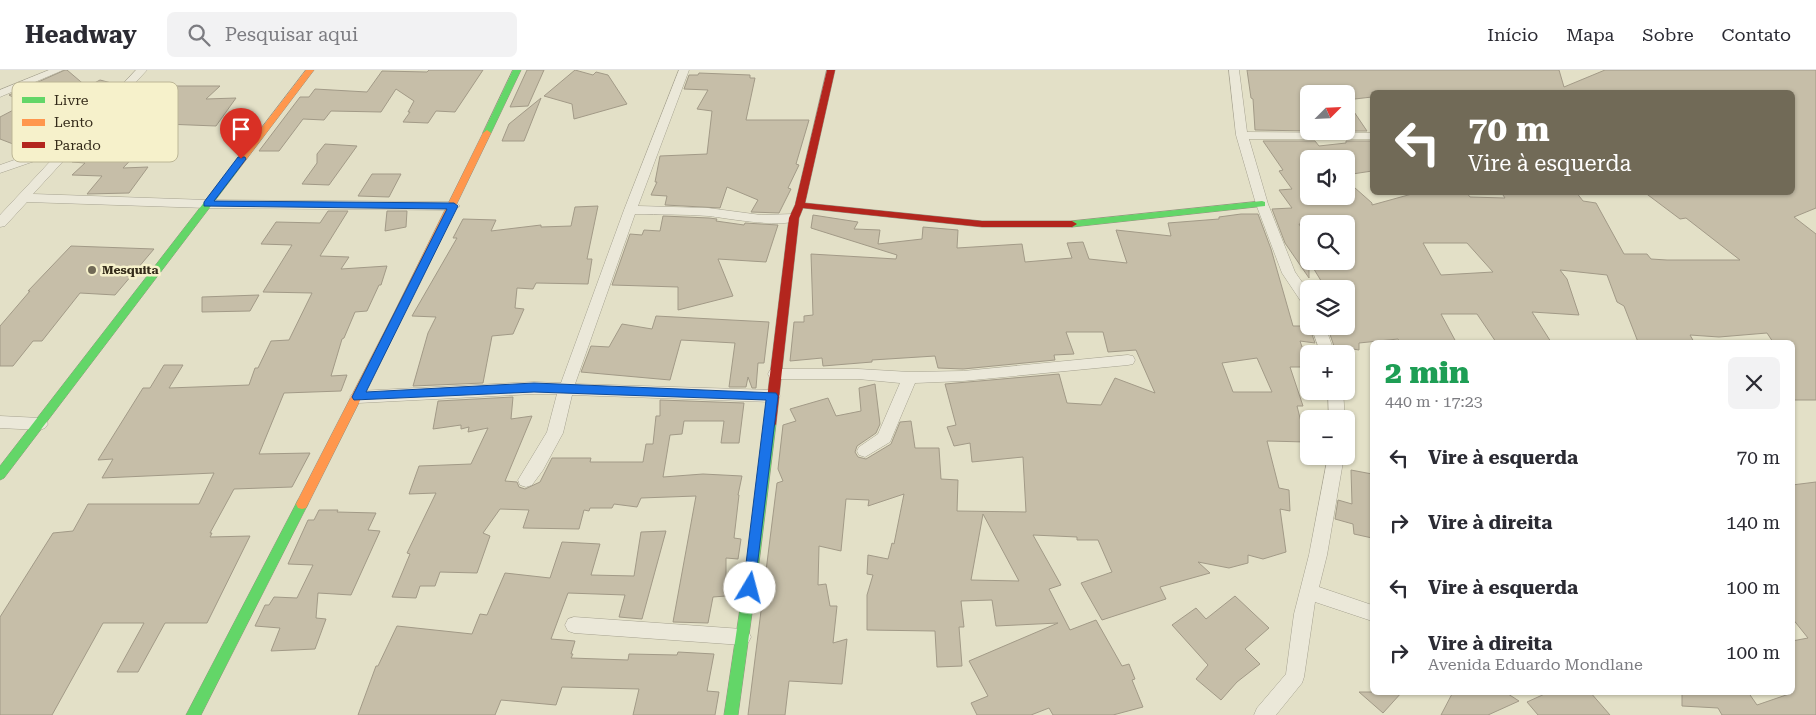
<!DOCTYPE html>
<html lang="pt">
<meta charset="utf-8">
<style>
:root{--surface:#fff;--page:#f2f2f3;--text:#2b2b33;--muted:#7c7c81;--line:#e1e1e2}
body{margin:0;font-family:"Roboto Serif",serif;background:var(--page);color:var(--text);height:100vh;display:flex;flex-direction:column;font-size:19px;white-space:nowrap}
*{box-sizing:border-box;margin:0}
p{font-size:16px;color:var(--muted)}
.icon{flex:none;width:28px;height:28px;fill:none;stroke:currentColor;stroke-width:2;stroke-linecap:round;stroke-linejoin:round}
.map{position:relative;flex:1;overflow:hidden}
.drawer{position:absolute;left:1370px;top:270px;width:425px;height:355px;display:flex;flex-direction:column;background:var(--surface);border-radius:8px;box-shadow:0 1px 4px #0004}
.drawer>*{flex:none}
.banner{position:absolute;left:1370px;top:20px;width:425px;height:105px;border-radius:8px;box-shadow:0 1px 4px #0004;background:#716a57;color:#fff;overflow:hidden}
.needle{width:32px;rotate:66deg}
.buttons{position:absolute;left:1300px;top:15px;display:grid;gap:10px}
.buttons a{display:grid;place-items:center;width:55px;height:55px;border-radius:8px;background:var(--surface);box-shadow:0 1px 4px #0004;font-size:25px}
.pin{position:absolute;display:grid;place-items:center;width:42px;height:42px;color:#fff;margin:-51px -21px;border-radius:50% 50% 50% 0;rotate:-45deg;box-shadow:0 0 5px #0007}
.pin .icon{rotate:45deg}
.me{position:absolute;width:55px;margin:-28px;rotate:8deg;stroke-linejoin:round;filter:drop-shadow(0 0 4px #0008)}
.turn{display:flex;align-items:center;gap:18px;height:105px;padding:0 15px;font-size:22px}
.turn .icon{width:65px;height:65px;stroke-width:2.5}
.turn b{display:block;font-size:35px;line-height:42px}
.round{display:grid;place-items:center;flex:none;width:52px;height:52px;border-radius:8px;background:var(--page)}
.head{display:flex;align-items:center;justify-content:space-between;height:85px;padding:0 15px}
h1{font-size:30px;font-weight:800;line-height:38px;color:#1e9e55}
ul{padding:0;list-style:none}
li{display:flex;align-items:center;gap:15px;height:65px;padding:0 15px}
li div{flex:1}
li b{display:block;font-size:19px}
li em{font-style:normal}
header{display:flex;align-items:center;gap:30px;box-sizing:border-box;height:70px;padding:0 25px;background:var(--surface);border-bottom:1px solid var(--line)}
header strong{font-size:24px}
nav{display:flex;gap:28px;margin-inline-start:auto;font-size:18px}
.search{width:350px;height:45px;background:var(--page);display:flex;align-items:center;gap:12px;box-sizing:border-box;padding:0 18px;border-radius:8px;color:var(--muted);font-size:19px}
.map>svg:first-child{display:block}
.building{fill:#c6bea8;stroke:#a29a87;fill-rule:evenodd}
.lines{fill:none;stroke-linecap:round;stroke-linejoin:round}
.street-casing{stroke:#a7a391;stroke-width:1}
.fast-casing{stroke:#979281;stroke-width:1}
.slow-casing{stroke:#979281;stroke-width:1}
.jam-casing{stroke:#979281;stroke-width:1}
.street{fill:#ebe8d9;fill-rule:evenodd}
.fast{fill:#63d668;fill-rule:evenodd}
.slow{fill:#ff974d;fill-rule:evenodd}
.jam{fill:#b3261e;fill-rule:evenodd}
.route{fill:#1a73e8;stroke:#114b97}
.poi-dot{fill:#716a57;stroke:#f6f1cb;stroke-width:2}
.labels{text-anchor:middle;stroke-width:5;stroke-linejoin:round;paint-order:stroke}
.poi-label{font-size:12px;font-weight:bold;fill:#342b1a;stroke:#f6f1cb;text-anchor:start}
.key{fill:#f6f1cb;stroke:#bcb696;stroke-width:1}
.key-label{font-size:14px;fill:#342b1a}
</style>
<header>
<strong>Headway</strong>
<div class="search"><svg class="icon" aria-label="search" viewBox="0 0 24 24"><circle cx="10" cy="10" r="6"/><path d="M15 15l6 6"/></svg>Pesquisar aqui</div>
<nav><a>Início</a><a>Mapa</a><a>Sobre</a><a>Contato</a></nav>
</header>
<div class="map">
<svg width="1816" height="645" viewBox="0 0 1816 645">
<rect width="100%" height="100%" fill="#e3e0c7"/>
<path class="building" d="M65 0H67L87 17 100 10 119 15 98 37 26 79 0 69V47L25 34 9 25Z
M429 0H483L455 42 436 41 428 53 403 52 410 42H408L414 31 396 19 381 42 331 41 324 50 303 49 279 81H259L300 27H309L315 19 367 22 382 1 427 2Z
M527 0H544L528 36 510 37Z
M575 0 593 5 596 2 608 5 627 34 574 49 572 34 544 26Z
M1247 0H1559L1564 17 1605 0H1816V138L1794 147 1816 164V330H1792V272H1773L1767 263 1719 267 1690 265 1694 272H1638L1624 236 1617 232 1607 205 1560 200 1567 209 1579 245 1532 242 1551 272H1496L1477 244H1441L1456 272H1400L1398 269 1359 273V280L1334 276 1327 256H1346V219H1326L1309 191H1346V154H1309V162L1303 154H1299L1309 172V208L1285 173 1272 139 1292 138 1279 120 1292 119 1279 101 1283 100 1263 71H1315L1319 76 1346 73V71H1372V101L1346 105V89H1309V134L1337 126H1346V110L1372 133V135L1419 122H1466L1470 127 1505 128 1501 122H1576L1583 131 1596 133 1624 184H1647L1651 189 1667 190H1740L1686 148 1680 149 1644 122H1792V22H1372V27L1346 30V24H1309V61L1255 60 1253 29 1251 28ZM1423 173H1467L1493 202 1441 205Z
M699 3 750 5V8H755L746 50H809L796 94 799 95 788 118 791 119 779 143 751 142 758 130 727 117 720 138 665 135 667 126 651 125 657 112H655L660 86 707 84 712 41 697 39 708 20 684 19 689 5H698Z
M147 16H220L206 29 236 28 216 56 165 54 123 98 148 97 129 123 87 124 102 106 72 105 85 93 72 92 92 74 86 73Z
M541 28 524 71H502L509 54Z
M1346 30 1367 61H1346Z
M325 74 357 76 329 115 302 114 317 93V84Z
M372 104H401L389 127 358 126Z
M598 136 587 189H592L588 214 536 213 533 219 517 218 515 238 524 239 513 264 492 266 483 313 413 316 428 263 436 247 412 246 457 168H453L463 149 496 150 491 161 541 155V157L571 156 575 137Z
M328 141H348L320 186 349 187 341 199 387 196 381 215H379L367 241 355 242 344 268 342 269 331 306 347 305 341 321 284 323 259 384 310 383 292 417 234 419 210 463H212L210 467 250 466 207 553H165L138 602H117L144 553H103L52 645H0V547L53 463 73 461 88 434H199L214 403 102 408 113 389 98 390 143 318H150L164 295H183L169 318 249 315 255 298H258L271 271 289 270 312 223 263 222 292 175 261 174 276 152 320 153Z
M387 141H407L406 157 385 161Z
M1241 144H1258L1271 179 1293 256H1309L1315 273 1300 271 1309 297H1290L1303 336H1297L1306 372 1267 371 1279 418 1289 420 1290 441 1280 439 1286 482 1263 489 1248 485V493L1229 498 1198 492 1210 503 1160 517 1166 529 1102 550 1081 513 1112 502 1098 470H1077V467L1033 465 1061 515 1049 519 1070 560 1096 550 1122 596 1129 594 1135 609 1132 610 1143 637 1113 645H1053L1049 638 1031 645H977L971 633 988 626 969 591 1058 553 996 556 992 530 961 531 964 557H959L962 596 937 597 935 561 867 560V525L873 505 867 504 868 485 888 489 892 473 894 474 904 424 868 436 869 430 846 429 841 481 819 476 818 515 826 514 830 536H837L833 573 847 569 842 614 789 611 785 645H748L777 413 783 411 778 399 783 355 796 351 790 339 828 328 836 346 861 341 859 318 875 314 880 354 876 363 857 376 855 382 858 387 866 389 891 374 900 352 911 351 915 378H939L941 409 958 410 957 441 1026 442 1023 387 972 392 970 373 954 376 947 357 956 355 945 314 1059 304 1067 333 1101 335 1115 308 1155 323 1136 280 1108 282 1103 262H1066L1074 284 1054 285 1055 290 963 299 938 298 935 286 872 290V292L823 296 822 288 790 291 794 252H804V246L813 245 811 184 896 189 897 185 811 158 813 145 858 152 854 159 880 160 878 174 922 169 923 157 958 160 957 178 1022 174 1025 192 1072 188 1067 173 1083 172 1089 189 1127 193 1116 160 1171 166 1168 153 1219 149V147ZM1257 288 1272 322H1233L1222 293ZM983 444 1019 511 971 510Z
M663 146 709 148 717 149 716 151 744 155 745 153 778 155 766 192 718 189 733 226 678 240V217L612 215 630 164 642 165 644 160 660 161Z
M71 176 154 179 115 225 80 223 42 271H33L13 296H0V256L30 221H28Z
M259 225 250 241 202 242V227Z
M656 246 769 252 764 293H758L756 318H752L748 307 746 317H729L735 273 681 270 670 310 581 302 591 276 609 277 622 254 652 259Z
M513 327 511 349 532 346 505 411 517 412 519 417 525 419 540 412 552 388H591L590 392H643L646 374H653L656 346H660V330L744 333 739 373H721L724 351H684L682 364 670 365 663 407 703 404 742 406 738 425H739L734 468 741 469 738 489 726 488V526L713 527 708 553 673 552 696 426 641 428 637 437 614 434 612 438H590L589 441 584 440 579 459 523 458 529 440 500 439 483 463 490 466 477 503 440 502 435 516H420L416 528 392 527 410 484 407 483 436 423 409 424 419 396 471 394 488 358 468 362 469 357 461 359V355L433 359 438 331Z
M1351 400 1372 404V468L1354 464 1353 454 1335 449 1338 430 1352 434Z
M1816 412V645H1722L1718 638 1682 636V622H1748L1757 635 1792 623V571L1808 568 1792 548V415Z
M319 440H338L337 442 376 443 368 460 380 461 351 525 318 523 316 548 326 549 315 579 271 581 280 558 255 556 265 535H269L274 527 297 528 313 495 288 494 308 450H314Z
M666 461 642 549 619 547 625 525 568 523 551 569 575 571 571 584H573L571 588 628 590 629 584 677 585 678 582 714 584 707 621 719 622 715 645H633L639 619 562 617 556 635 501 630 495 645H358L376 596H378L397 556 472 564 480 544 487 545 505 503 550 508 562 472 600 474 591 505 634 506 641 462Z
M1235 526 1269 558 1245 579 1260 594 1237 612 1221 630 1196 609 1208 595 1172 555 1196 538 1206 549Z
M1359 622H1402L1383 643Z
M1453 622H1505L1519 631 1488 645H1441Z
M1549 622H1590L1610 645H1538L1527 632Z"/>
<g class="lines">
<defs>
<path id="street" d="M49 0H63L0 27V20Z
M136 0H147L33 124 207 130 454 132 460 136 454 140 207 138 27 132 5 156 0 157V145L58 83 0 103V95L69 71Z
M679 0H689L638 136 708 138 761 145 794 144 800 148C791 160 725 148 709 146 685 144 659 145 635 144L575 314 772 320 777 322 780 326 777 330 772 332 572 325 563 363 543 400 532 415 526 417 520 415 518 410 547 362 557 324H534L358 333 353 331 350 327 353 323 358 321 534 312 561 313 624 140Z
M1229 0H1239L1247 62 1372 63V69H1249L1268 134 1295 202 1309 222V238L1304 236 1282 203 1256 134 1236 65Z
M1311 256H1325L1335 284H1321Z
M1128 285 1133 286 1135 290 1133 294 1128 295 963 311 915 313 890 372 865 387 859 385 857 381 859 377 878 364 900 313 858 309H775L770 308 768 304 770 300 775 299H858L910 302 963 301Z
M1328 321H1343L1345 349H1329Z
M0 346 40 348 45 350 48 354 45 358 40 360 0 358Z
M1328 386H1344L1327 485 1319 517 1372 535V551L1315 532 1304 607 1302 613 1276 645H1254L1257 638 1286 604 1294 544 1309 485Z
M574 547 742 559 748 561 751 567 748 573 742 575 574 563 568 561 565 555 568 549Z"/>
<path id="fast" d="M513 0H521L491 63 487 66 484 65 483 63Z
M236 94 239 95V99L4 408 0 410V396L233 95Z
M1262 131 1265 132V136L1072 157 1067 154 1072 151Z
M770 350 774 351 776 354 760 485 738 645H724L748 485 764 354 766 351Z
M302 429 306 430 308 434 201 645H186L298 430Z"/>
<path id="slow" d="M306 0H314L239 99H233V95Z
M487 60 491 63 404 243 306 438 302 439 298 438 296 434 298 430 394 243 483 63Z"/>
<path id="jam" d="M827 0H835L805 133 982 151H1072L1077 154 1072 157H982L803 138 799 148 776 354 774 357H766L764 354 789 148 795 135Z"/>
</defs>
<use href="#street" class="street-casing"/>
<use href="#fast" class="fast-casing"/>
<use href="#slow" class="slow-casing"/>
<use href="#jam" class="jam-casing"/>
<use href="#street" class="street"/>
<use href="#fast" class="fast"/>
<use href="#slow" class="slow"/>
<use href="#jam" class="jam"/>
</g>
<path class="route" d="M238 87H245L246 89 214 131 454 133 458 136 366 322 534 313 776 323 778 326 754 522 750 524 745 522 743 518 766 330 534 322 354 330 352 327 447 139 204 136V132Z"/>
<circle class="poi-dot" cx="92" cy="200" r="5"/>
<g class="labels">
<g class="poi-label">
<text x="102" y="204">Mesquita</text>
</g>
</g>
<rect x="12" y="12" width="166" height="80" rx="8" class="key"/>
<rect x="22" y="27" width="23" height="6" fill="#63d668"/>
<rect x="22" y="49" width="23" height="7" fill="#ff974d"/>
<rect x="22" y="72" width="23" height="6" fill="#b3261e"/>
<g class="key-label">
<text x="54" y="35">Livre</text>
<text x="54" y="57">Lento</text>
<text x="54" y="80">Parado</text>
</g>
</svg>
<div class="buttons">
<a><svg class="needle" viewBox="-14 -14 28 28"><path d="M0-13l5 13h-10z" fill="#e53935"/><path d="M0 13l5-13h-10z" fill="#7c7c81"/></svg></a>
<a><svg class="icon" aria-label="sound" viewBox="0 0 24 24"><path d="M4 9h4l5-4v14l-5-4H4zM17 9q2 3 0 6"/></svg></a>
<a><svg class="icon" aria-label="search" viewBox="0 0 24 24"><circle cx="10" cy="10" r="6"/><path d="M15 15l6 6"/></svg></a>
<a><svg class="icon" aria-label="layers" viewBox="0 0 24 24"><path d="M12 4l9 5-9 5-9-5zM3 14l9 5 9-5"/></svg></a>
<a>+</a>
<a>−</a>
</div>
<div class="pin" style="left:241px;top:89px;background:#d93025"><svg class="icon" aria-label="arrive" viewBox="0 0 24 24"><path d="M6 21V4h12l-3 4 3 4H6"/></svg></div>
<svg class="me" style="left:750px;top:518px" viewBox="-20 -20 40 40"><circle r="19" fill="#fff"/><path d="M0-13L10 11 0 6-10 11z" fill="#1a73e8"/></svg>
<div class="banner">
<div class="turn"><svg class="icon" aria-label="left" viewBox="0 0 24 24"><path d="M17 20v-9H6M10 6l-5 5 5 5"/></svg><div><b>70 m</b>Vire à esquerda</div></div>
</div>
<section class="drawer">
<div class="head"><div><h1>2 min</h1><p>440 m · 17:23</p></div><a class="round"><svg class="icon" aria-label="close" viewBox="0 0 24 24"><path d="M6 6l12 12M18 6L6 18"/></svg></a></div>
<ul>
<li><svg class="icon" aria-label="left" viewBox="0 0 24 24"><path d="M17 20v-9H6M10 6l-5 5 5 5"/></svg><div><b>Vire à esquerda</b></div><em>70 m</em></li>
<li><svg class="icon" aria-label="right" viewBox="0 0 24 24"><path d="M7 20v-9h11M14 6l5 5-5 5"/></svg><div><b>Vire à direita</b></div><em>140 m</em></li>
<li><svg class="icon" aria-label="left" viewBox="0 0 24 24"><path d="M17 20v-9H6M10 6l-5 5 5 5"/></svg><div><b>Vire à esquerda</b></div><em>100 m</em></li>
<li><svg class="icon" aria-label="right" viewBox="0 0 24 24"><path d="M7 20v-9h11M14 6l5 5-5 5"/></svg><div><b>Vire à direita</b><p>Avenida Eduardo Mondlane</p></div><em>100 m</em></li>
</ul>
</section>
</div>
